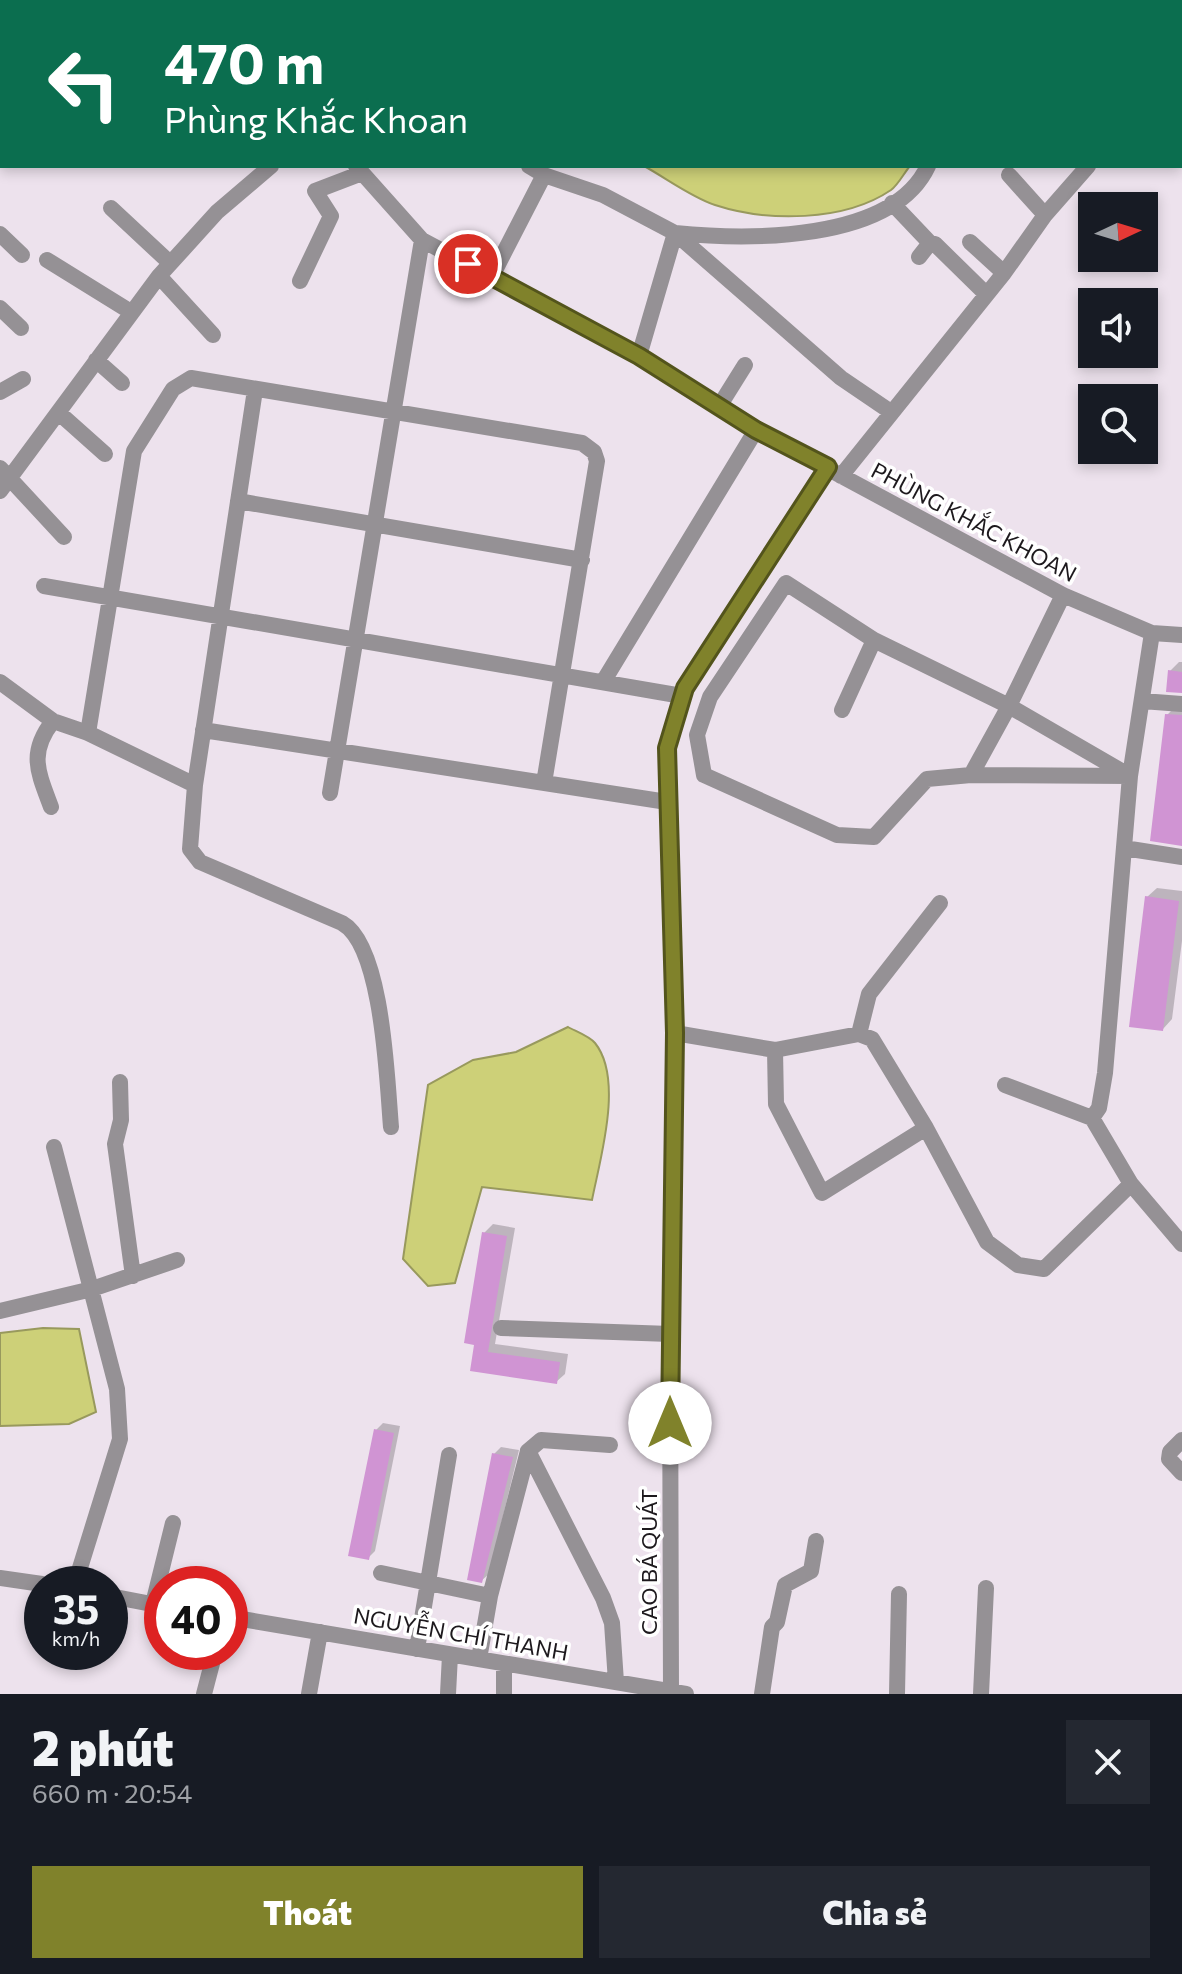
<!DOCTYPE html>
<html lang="vi">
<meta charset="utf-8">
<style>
:root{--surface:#171b24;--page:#242831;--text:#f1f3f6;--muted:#9ea1a6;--accent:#80822b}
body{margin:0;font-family:Commissioner,sans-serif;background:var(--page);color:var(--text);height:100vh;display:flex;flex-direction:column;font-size:30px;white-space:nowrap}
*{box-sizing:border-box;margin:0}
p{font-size:26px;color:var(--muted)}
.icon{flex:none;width:44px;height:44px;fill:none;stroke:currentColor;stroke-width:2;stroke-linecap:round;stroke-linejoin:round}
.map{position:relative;height:1694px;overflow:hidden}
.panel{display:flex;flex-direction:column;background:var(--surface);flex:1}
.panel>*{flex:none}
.guide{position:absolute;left:0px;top:0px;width:1182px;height:168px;box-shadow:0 4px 12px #0003;background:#0b6e4f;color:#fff;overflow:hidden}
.needle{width:52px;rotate:86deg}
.controls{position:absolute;left:1078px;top:192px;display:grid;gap:16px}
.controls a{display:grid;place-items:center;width:80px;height:80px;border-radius:0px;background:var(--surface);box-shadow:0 4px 12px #0003;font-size:40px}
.speed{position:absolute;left:24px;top:1566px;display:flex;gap:16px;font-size:40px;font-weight:700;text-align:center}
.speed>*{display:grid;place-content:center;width:104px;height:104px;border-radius:50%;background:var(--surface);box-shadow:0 4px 12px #0003;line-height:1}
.speed small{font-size:20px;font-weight:400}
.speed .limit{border:12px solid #d22;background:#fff;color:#111}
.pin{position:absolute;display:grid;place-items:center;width:68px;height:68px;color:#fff;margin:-34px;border:4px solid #fff;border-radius:50%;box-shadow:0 2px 8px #0007}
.me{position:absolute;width:88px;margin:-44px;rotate:0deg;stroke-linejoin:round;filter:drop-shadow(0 0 6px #0008)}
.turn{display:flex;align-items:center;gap:28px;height:168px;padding:0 32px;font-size:36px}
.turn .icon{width:104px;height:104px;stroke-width:2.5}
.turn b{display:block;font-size:56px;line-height:68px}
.round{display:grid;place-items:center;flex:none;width:84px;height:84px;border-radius:0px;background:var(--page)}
.summary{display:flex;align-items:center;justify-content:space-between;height:136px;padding:0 32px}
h1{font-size:48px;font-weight:800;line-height:60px}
.action{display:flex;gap:16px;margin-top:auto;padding:16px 32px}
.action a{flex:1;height:92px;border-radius:0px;background:var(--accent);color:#fff;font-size:32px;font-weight:800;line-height:92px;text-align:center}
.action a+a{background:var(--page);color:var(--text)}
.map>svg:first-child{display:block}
.water{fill:#cdd078;stroke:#98995d;stroke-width:2}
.shadow{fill:#0003}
.building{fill:#d094d3}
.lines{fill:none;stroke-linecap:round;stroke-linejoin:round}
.minor{stroke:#959195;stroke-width:16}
.route-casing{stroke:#53541c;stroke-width:20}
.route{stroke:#80822b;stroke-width:14}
.labels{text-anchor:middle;stroke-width:7;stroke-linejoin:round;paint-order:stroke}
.street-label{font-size:22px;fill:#1d191d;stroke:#fff}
</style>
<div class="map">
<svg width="1182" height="1694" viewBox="0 0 1182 1694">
<rect width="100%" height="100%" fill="#ede2ed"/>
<path class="water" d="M644 166H910C904 173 898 185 891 190 844 222 767 222 715 205 691 197 666 178 644 166Z
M568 1027C575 1031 589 1036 595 1043 624 1079 600 1159 592 1200L482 1187 455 1283 428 1286 403 1259 428 1085 473 1060 516 1052Z
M43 1328 79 1329 96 1412 69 1424 0 1426V1333Z"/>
<path class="shadow" d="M1179 662H1182V692L1170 671Z
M1176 706H1182V844L1167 715Z
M1157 888 1182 891V941L1172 1019 1163 1029 1147 897Z
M493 1224 515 1228 495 1344 568 1354 565 1374 556 1382 473 1370 484 1233Z
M383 1423 400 1426 375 1551 368 1558 376 1430Z
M501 1447 519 1450 489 1574 481 1581 494 1454Z"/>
<path class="building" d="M1168 670 1182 672V693L1166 692Z
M1165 714 1182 715V846L1150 841Z
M1145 896 1179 901 1163 1031 1129 1027Z
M482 1232 507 1236 488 1352 560 1362 557 1384 470 1371 474 1345 464 1343Z
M374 1429 394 1433 369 1560 348 1556Z
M492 1453 513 1457 482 1583 467 1580Z"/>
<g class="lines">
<path class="minor" d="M103 0 105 2
M224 0 226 2
M418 0 419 2
M612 0 613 2
M675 0 676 2
M736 0 737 2
M808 0 809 2
M130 2 132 0
M199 2 201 0
M356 2 360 0
M866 2 868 0
M1092 2 1095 0
M1180 90 1182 88
M0 137 2 134
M356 166 422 240 639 356 756 430 1063 595 1152 633 1182 635
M529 166 544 175 603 195 675 233 841 378 891 412
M1009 175 1045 215
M892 203 930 243
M111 208 170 263
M675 233C746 240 892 243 928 166
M0 234 22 255
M970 242 1004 273
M919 257 930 243 935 244 986 294
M47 260 131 312
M159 276 213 335
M492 276 544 175
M300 281 331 216 315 191 362 173
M0 308 21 328
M639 356 675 233
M96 360 122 383
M255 390 195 785 190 849 200 862 342 923C383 946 387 1081 391 1127
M0 392 23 379
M720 405 745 365
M59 413 105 454
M0 468 64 537
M841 476 1004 273 1045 215 1088 166
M0 491 159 276 217 212 271 166
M238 501 582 560
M786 583 874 640 1009 706 1130 776 971 775 927 779 874 837 837 835 704 775 697 735 710 697Z
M44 586 682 696
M1152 633 1130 776 1105 1073 1099 1108 1092 1118 1131 1184 1182 1244
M0 682 53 721 88 733 195 785
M603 682 756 430
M1142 701 1182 704
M842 710 874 640
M203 730 667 802
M88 733 134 451 173 389 191 378 582 443 594 452 597 461 544 783
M971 775 1009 706 1063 595
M330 793 422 240
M51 807C38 772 28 753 53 721
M1124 848 1182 857
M675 1033 775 1050 859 1034 872 1039 926 1128 987 1242 1018 1265 1044 1269 1131 1184
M859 1034 869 994 940 903
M775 1050 776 1104 822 1193 926 1128
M120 1082 121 1120 115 1144 133 1276
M1005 1085 1092 1118
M54 1147 117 1389 120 1439 75 1584
M0 1311 92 1289 177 1260
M501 1328 670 1334
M1182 1440 1170 1452 1169 1459 1182 1473
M610 1445 541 1440 528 1451 603 1598 612 1623 616 1682
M381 1573 490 1596
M0 1578 42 1584
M110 1596 162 1606
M153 1604 173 1523
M230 1617 686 1694
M417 1649 449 1455
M479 1659 490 1596 528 1451
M504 1664V1694
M204 1694 215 1652
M309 1694 320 1632
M448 1694 450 1655
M671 1694 670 1334 675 1033 667 748 685 688 828 467
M762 1694 772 1627 777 1622 785 1585 811 1571 816 1541
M897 1694 899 1594
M981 1694 986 1588"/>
</g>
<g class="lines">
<defs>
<path id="route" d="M468 264 639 356 756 430 828 467 685 688 667 748 675 1033 670 1423"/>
</defs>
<use href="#route" class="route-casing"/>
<use href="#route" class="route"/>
</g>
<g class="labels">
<g class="street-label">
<text transform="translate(974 522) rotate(28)" y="8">PHÙNG KHẮC KHOAN</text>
<text transform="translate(649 1562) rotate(-90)" y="8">CAO BÁ QUÁT</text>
<text transform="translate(461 1634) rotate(10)" y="8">NGUYỄN CHÍ THANH</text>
</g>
</g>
</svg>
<div class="controls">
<a><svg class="needle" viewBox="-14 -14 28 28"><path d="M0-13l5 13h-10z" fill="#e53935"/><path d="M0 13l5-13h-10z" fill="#9ea1a6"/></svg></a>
<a><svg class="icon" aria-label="sound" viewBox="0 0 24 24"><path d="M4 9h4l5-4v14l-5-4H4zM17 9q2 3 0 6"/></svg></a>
<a><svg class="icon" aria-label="search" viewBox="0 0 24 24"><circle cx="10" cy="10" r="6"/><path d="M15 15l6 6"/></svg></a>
</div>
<div class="speed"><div>35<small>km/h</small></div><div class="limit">40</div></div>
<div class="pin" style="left:468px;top:264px;background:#d93025"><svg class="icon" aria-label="arrive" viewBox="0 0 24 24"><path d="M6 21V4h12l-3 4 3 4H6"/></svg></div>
<svg class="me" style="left:670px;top:1423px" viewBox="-20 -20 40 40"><circle r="19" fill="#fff"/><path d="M0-13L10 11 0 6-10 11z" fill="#80822b"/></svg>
<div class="guide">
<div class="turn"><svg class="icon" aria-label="left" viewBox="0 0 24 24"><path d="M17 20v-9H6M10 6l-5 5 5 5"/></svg><div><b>470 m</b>Phùng Khắc Khoan</div></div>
</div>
</div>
<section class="panel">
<div class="summary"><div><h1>2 phút</h1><p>660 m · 20:54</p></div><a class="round"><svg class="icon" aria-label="close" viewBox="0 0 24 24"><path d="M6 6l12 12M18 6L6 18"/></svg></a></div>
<div class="action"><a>Thoát</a><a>Chia sẻ</a></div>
</section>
